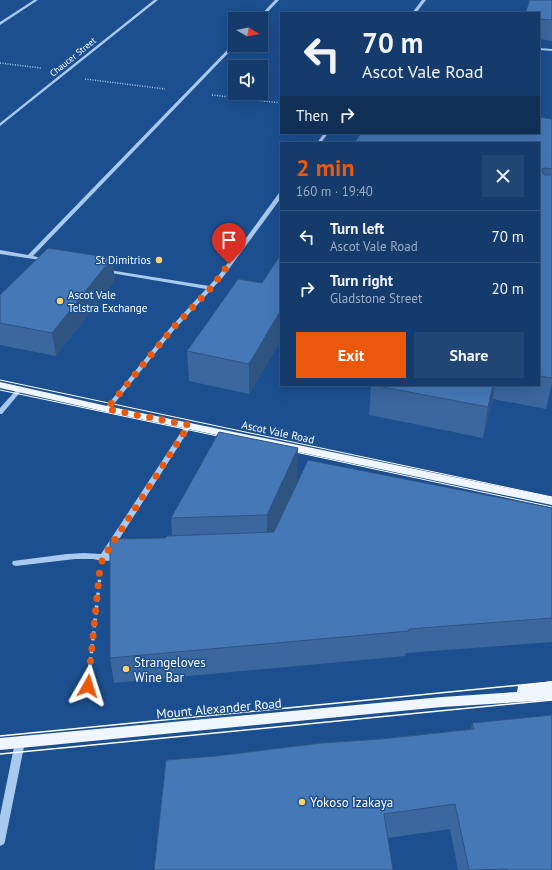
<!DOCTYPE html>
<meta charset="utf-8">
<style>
:root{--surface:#143b6b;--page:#214673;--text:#f1f3f6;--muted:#9dadc1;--line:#33557e;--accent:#ea580c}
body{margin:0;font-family:"PT Sans",sans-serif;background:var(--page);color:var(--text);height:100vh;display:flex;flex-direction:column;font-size:15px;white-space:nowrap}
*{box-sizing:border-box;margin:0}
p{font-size:13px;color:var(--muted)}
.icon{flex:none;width:22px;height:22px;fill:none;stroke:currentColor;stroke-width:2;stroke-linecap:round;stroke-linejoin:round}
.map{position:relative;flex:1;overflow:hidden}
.side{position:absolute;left:280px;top:142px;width:260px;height:244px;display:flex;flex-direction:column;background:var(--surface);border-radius:0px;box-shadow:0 4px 16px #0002,0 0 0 1px var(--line)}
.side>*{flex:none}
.guide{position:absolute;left:280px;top:12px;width:260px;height:122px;border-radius:0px;box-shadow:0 4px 16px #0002,0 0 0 1px var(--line);background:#143b6b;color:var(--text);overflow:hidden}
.needle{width:26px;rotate:100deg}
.fabs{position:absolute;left:228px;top:12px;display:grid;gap:8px}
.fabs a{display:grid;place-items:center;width:40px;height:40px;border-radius:0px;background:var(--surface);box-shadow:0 4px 16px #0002,0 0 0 1px var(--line);font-size:20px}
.pin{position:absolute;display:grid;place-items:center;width:34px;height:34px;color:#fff;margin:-41px -17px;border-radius:50% 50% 50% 0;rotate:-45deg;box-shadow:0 0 4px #0007}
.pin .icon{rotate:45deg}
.me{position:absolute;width:44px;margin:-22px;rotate:6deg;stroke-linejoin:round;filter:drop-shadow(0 0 3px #0008)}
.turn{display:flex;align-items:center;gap:14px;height:84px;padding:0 16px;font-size:18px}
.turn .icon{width:52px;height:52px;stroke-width:2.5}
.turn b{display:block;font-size:28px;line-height:34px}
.then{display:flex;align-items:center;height:38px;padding:0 16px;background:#0003;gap:8px;font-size:15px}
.round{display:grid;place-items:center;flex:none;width:42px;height:42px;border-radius:0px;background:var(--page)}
.summary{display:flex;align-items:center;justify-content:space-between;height:68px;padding:0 16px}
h1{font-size:24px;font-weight:600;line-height:30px;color:var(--accent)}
.cta{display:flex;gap:8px;margin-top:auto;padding:8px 16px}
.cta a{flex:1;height:46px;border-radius:0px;background:var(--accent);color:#fff;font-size:16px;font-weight:600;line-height:46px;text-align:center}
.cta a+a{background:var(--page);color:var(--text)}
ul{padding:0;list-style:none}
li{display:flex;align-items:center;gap:12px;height:52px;padding:0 16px;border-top:1px solid var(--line)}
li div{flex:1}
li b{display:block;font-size:15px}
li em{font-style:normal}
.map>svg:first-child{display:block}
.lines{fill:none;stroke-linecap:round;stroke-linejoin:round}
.path-far1{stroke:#a9c9ee;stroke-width:1.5;stroke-dasharray:1 1.5;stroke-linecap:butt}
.path{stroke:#a9c9ee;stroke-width:3.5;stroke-dasharray:2.5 4;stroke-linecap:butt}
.minor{fill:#a9c9ee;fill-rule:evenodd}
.major{fill:#f0f6ff;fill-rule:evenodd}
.tram-far1{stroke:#fff;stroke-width:1}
.tram{stroke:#fff;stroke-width:1.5}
.wall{fill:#3a679d}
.shaded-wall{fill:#305480}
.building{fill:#4478b7;stroke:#305480}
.route{stroke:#ea580c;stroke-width:7;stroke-dasharray:0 12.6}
.poi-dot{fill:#ffd166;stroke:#1b4f8f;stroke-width:1.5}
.labels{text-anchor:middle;stroke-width:3;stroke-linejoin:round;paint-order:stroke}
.far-street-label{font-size:9px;fill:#fff;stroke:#1b4f8f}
.poi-label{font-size:11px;fill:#fff;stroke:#1b4f8f;text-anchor:end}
.street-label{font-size:11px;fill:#fff;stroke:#1b4f8f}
.near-poi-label{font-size:13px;fill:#fff;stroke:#1b4f8f;text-anchor:start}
.near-street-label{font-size:13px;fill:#fff;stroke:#1b4f8f}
</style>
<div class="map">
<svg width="552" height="870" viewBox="0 0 552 870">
<rect width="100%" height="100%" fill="#1b4f8f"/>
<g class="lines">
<path class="path-far1" d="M0 63 41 68
M85 79 165 89
M212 95 281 103"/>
<path class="path" d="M87 692 100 576"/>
<path class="minor" d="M34 0H38L0 25V22Z
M154 0H158L0 126V123Z
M275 0H279L261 19H257Z
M422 0H426L416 13H412Z
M234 43H235V45H236L33 256 47 259V261L0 254V250L28 255Z
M539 48 552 49V51L539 50Z
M324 133H328L321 143H317Z
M281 192V198L223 277 174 330 109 410H105L104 409 105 408 170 328 206 289 105 272 102 270 103 269 209 286 219 275 279 193Z
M20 387 23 389 22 390 2 414H0V408L18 388Z
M187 423H191L192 425 109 555 121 556 122 558 121 560 103 561 93 559H75L16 566 13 565 12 563 13 561 67 554 84 553 101 554Z
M20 738 23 739 25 742 5 841 4 844 0 846V816L15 742 17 739Z"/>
<path class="major" d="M0 382 107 406 552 497V505L107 412 0 388Z
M552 681V700L442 707 0 750V738L442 697 517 692 518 686 523 685Z"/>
<path class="tram-far1" d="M0 380 552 497
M0 390 227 438
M286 450 552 507"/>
<path class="tram" d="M0 736 552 682
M0 754 552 700"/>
</g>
<path class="wall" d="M552 0V41L539 39V13Z
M552 119V383L546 409 493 399 483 438 369 415 371 385H539V143Z
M281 254V340L249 394 189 381 187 351 262 283Z
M115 280 56 356 0 345V295Z
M297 481 280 521 552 508V642L406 653 405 656 114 683 110 658 165 538 172 536 171 518Z
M472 723 552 870H458L450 829 388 838 216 756 471 729Z"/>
<path class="shaded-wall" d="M112 258 115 280 56 356 52 333Z
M281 310V340L249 394V364Z
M493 385H495L493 399 483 438 488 407Z
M298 448 297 481 267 549V515Z"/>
<path class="building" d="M530 0H552V20L539 19V13H525Z
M539 117 552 119V169L544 168 542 169 544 175H552V378L539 376V143H354L361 133H539Z
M48 248 112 258 52 333 0 323V295Z
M281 254V310L249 364 187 351 238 279 262 283Z
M372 385H493L488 407Z
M219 432 298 448 267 515 171 518Z
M308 460 552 508V618L409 629V631L110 658V539L165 538 167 536 274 532Z
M552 715V870H507V869L469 870 455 804 384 814 393 870H154L166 760 216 756 321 743 381 739 474 729 472 723Z"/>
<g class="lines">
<path class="route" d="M88 686 100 567 103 558 189 425 107 409 172 329 211 288 229 264"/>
</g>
<g class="poi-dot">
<circle cx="159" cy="260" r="4"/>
<circle cx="60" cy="301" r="4"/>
<circle cx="126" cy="669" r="4"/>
<circle cx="302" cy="802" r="4"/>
</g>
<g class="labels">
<g class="far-street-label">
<text transform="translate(73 57) rotate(-39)" y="3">Chaucer Street</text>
</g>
<g class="poi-label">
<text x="151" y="264">St Dimitrios</text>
<text x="68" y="299" text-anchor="start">Ascot Vale<tspan x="68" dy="13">Telstra Exchange</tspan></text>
</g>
<g class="street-label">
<text transform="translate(278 432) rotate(12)" y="4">Ascot Vale Road</text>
</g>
<g class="near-poi-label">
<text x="134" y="667">Strangeloves<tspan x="134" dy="15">Wine Bar</tspan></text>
<text x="310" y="807">Yokoso Izakaya</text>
</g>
<g class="near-street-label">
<text transform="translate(219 708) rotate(-5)" y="5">Mount Alexander Road</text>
</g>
</g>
</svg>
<div class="fabs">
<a><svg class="needle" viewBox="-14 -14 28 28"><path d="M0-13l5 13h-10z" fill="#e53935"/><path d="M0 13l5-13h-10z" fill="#9dadc1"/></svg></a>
<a><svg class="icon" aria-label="sound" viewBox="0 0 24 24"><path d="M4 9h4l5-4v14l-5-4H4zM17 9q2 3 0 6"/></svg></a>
</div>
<div class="pin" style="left:229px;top:264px;background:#d93025"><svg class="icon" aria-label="arrive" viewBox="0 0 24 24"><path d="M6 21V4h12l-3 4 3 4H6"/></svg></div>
<svg class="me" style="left:88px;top:686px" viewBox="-20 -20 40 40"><path d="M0-17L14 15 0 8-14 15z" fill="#ea580c" stroke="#fff" stroke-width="4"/></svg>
<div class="guide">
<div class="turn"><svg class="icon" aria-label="left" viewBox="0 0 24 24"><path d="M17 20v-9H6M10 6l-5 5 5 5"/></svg><div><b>70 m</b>Ascot Vale Road</div></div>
<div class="then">Then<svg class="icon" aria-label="right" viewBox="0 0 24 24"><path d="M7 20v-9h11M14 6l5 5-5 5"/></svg></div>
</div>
<section class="side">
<div class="summary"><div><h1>2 min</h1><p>160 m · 19:40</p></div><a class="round"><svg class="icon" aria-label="close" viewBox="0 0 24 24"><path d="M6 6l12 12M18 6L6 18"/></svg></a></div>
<ul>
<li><svg class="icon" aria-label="left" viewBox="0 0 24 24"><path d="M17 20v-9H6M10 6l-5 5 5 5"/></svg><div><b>Turn left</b><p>Ascot Vale Road</p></div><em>70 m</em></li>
<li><svg class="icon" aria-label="right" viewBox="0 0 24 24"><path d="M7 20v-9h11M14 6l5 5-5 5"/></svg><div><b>Turn right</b><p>Gladstone Street</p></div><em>20 m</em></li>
</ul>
<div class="cta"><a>Exit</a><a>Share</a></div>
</section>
</div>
